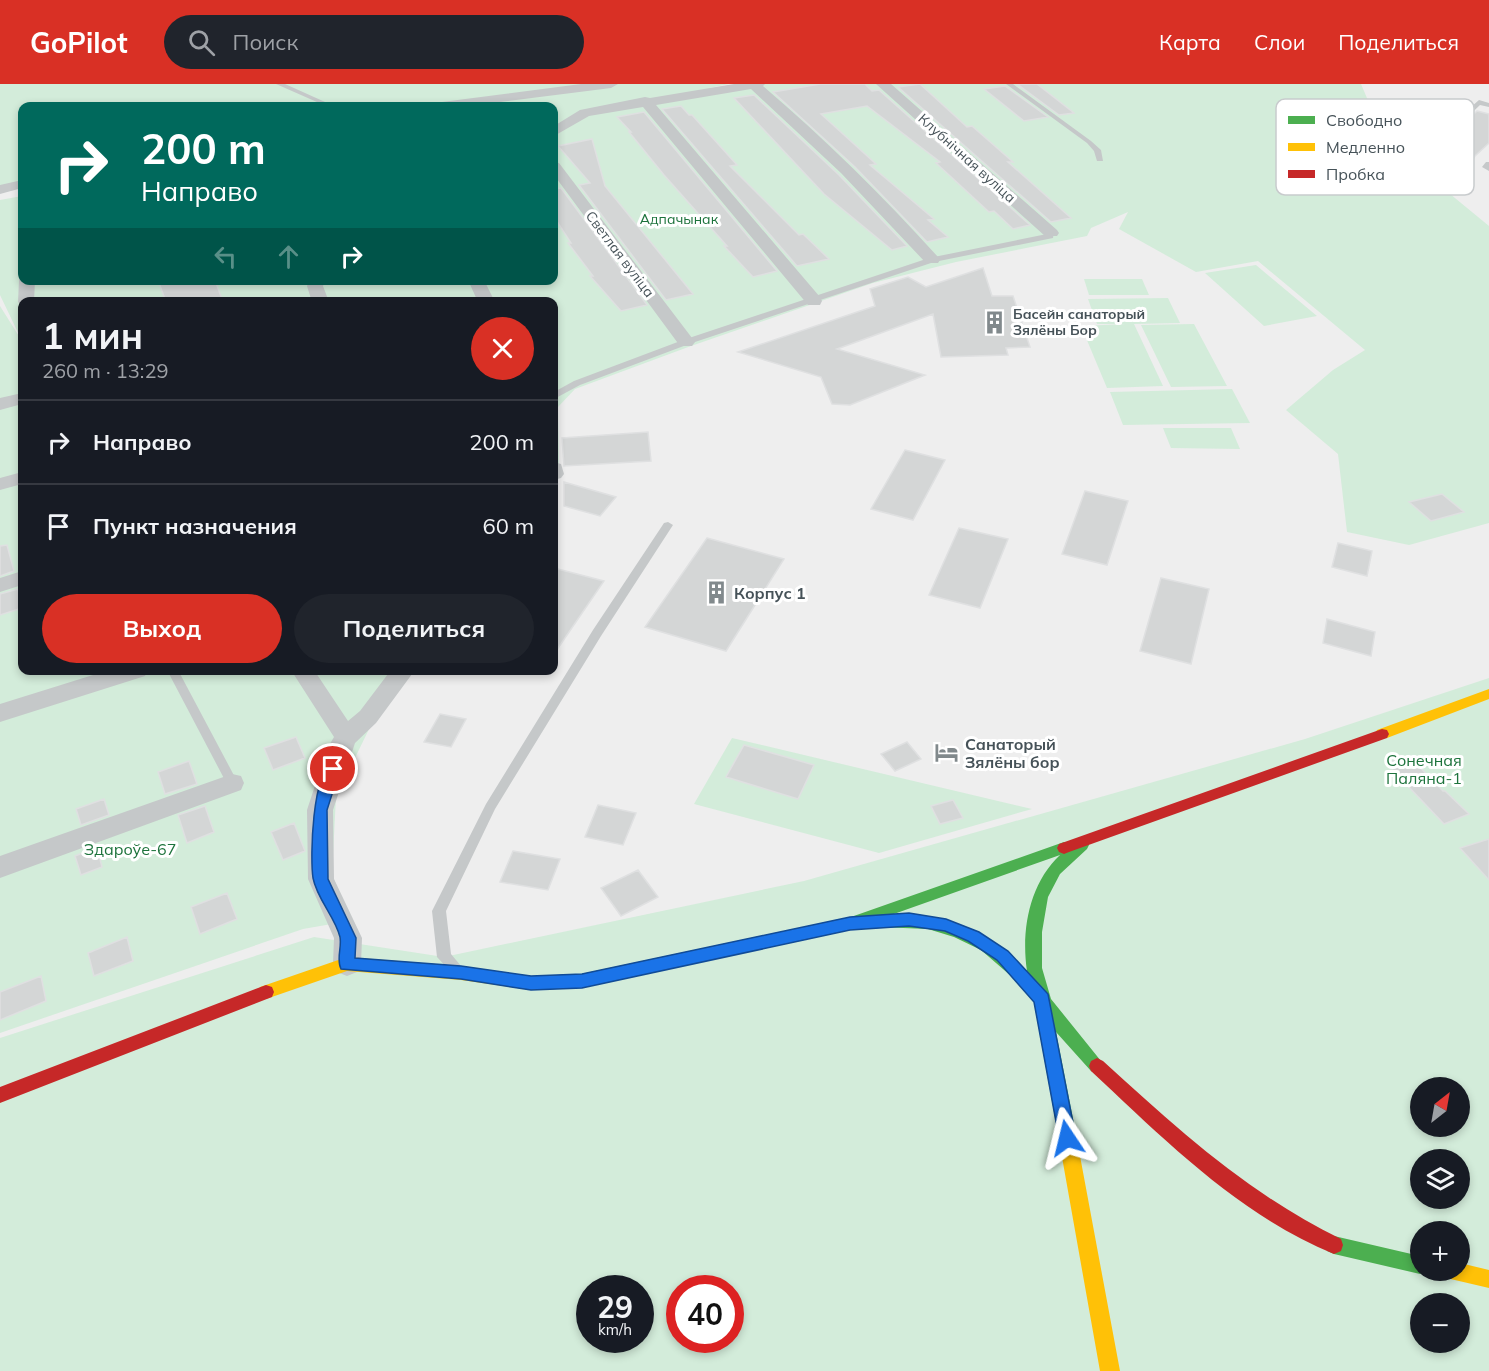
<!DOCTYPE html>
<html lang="ru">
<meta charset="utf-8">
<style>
:root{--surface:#171b24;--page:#20242c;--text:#f1f3f6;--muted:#9ea1a6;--line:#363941;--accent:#d93025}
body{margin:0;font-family:Mulish,sans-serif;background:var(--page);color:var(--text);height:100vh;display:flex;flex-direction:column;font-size:22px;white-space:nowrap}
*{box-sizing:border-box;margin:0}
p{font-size:20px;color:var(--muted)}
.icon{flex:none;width:33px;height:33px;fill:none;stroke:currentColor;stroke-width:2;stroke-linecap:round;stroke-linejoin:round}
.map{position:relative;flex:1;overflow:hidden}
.details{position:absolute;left:18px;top:213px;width:540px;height:378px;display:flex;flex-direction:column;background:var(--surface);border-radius:12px;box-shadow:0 3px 9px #0003}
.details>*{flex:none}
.banner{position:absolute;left:18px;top:18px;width:540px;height:183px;border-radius:12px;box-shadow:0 3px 9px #0003;background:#00695c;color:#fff;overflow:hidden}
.needle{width:39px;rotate:31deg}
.buttons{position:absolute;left:1410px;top:993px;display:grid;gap:12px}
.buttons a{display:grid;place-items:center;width:60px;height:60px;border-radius:50%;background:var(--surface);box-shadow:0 3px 9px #0003;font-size:30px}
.speed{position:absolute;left:576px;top:1191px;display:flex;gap:12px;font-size:30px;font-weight:700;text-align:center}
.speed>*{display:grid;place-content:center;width:78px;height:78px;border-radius:50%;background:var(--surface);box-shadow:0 3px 9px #0003;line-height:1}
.speed small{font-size:15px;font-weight:400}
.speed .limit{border:9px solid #d22;background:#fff;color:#111}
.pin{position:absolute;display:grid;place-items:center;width:51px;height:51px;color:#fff;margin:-26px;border:3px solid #fff;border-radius:50%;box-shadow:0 2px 6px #0007}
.me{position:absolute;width:66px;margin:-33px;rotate:350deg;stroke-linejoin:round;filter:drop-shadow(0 0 4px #0008)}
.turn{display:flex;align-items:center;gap:21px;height:126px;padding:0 24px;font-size:27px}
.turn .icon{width:78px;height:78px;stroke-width:2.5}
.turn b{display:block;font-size:42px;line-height:51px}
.lanes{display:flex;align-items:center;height:57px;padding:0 24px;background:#0003;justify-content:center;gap:30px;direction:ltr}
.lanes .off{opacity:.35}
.round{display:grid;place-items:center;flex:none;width:63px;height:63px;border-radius:32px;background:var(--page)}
.overview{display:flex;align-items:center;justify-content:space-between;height:102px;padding:0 24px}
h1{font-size:36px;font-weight:700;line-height:45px}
.button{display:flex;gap:12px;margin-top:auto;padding:12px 24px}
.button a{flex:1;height:69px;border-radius:36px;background:var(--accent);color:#fff;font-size:24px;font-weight:700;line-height:69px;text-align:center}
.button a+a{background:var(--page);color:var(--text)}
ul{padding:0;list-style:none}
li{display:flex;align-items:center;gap:18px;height:84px;padding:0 24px;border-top:2px solid var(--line)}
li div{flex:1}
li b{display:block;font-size:22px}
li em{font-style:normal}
header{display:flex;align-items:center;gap:36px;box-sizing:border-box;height:84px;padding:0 30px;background:var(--accent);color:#fff}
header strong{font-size:28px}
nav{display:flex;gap:33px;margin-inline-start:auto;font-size:21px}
.search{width:420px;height:54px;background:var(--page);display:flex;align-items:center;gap:15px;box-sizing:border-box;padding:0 21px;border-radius:33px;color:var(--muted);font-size:22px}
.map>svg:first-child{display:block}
.green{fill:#d3ecda;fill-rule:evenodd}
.building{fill:#d4d6d6;stroke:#dfe0e1;stroke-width:1.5}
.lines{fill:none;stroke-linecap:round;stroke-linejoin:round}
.lane{fill:#c5c8c9;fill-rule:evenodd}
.street{fill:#c5c8c9;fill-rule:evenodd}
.fast{fill:#4caf50;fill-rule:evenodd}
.slow{fill:#ffc107;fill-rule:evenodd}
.jam{fill:#c62828;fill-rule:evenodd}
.route{fill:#1a73e8;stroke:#114b97;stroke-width:1.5}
.labels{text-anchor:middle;stroke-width:6;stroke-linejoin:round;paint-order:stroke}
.far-street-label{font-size:14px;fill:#465258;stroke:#fff}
.far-park-label{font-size:14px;fill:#1d733c;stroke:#fff}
.far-poi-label{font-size:14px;font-weight:bold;fill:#465258;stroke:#fff;text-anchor:start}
.poi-label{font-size:16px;font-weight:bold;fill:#465258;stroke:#fff;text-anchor:start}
.park-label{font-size:16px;fill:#1d733c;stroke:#fff}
.key{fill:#fff;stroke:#c8cbcd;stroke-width:1.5}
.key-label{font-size:16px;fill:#465258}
</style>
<header>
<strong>GoPilot</strong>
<div class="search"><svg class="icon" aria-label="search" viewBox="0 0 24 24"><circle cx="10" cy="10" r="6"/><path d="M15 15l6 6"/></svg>Поиск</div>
<nav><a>Карта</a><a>Слои</a><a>Поделиться</a></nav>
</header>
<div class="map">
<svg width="1489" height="1287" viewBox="0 0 1489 1287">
<rect width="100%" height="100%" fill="#eee"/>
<path class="green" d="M0 0H729L710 4 741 0H1361L1378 40 1444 105 1489 142V439L1409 461 1347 448 1338 370 1286 326 1333 286 1365 266 1258 177 1196 188 1119 145 1128 128 1091 144 1087 152 956 178 873 199 691 262 575 305 558 323 559 383 554 410V218H22V586L414 587 371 641 336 713 332 790 349 837 303 845 0 949V222L22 257 0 211V116L22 112V196H554V22H22V103L16 101 0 105Z
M1256 181 1317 232 1264 242 1205 189Z
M1084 195H1142L1149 211H1089Z
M1168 214 1180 239 1134 240 1163 302 1107 304 1081 242 1126 240H1097L1088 215Z
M1194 240 1227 302 1171 303 1141 241Z
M1232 305 1250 339 1123 341 1110 308Z
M1163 344H1231L1240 365 1171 364Z
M1489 594V1287H0V954L314 853 444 873 804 797 1305 655ZM1420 1004H1460V1042H1420ZM1420 1076H1460V1114H1420ZM1420 1148H1460V1186H1420ZM590 1204H640V1256H590ZM680 1204H730V1256H680ZM1420 1220H1460V1258H1420Z
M732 654 1032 725 879 769 694 720Z"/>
<path class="building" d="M820 0H865L872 7 879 6 1030 141 1013 145 994 127 989 128 936 79 940 78 867 22 821 30 876 80 870 81 934 135 928 136 948 153 927 158 855 83 773 8Z
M920 0 967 43 972 42 1013 78H1008L1071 134 1051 138 898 3Z
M1017 0H1037L1074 29 1059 31Z
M1005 2 1048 33 1024 37 984 5Z
M754 11 839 91 907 162 892 166 824 110 734 14Z
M681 22 689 31H692L737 81 730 82 799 151 803 150 829 175 797 182 662 25Z
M1477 27 1489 30V59L1475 72 1470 81 1449 77 1454 67 1439 63Z
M644 28 777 187 753 193 724 162H727L664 91 629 48H631L617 33Z
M592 55 605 102 693 210 666 216 579 101 590 99 558 62Z
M561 104 647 221 621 227 590 192H593L568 159H571L554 133V105Z
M983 184 992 212H1013L1030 263 1006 264 1008 271 941 273 933 230 837 265 925 291 850 321 832 320 821 293 738 268 875 222 870 205 908 193 926 203Z
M158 196H215L223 218H166Z
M648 348 651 377 564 382 562 354Z
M905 366 945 376 913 436 871 425Z
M564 398 616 413 600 432 564 422Z
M1085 407 1128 417 1107 481 1062 470Z
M1442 410 1464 428 1431 437 1409 418Z
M959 444 1008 455 980 524 929 511Z
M707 454 784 475 726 567 645 543Z
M1338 459 1372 467 1367 492 1332 483Z
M7 461 14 487 0 492V462Z
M554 484 604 497 554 570Z
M1161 494 1209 505 1191 580 1140 567Z
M18 505 22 524 0 531V510Z
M1327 535 1375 548 1371 572 1323 559Z
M440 630 466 635 451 663 424 658Z
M296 653 305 674 273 686 264 664Z
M907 658 921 675 895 687 881 670Z
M744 661 814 681 798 715 726 693Z
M1409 672 1443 707H1445L1469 730 1444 740 1386 679Z
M189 677 197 700 165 710 158 688Z
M104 715 109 731 81 741 76 725Z
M953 716 963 734 940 740 931 722Z
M598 721 636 729 623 761 585 753Z
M205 722 214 748 187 759 178 731Z
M294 739 305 767 283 776 271 748Z
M1489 755V796L1460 764Z
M97 763 102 783 81 791 75 772Z
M513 767 560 775 548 806 500 798Z
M638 786 658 813 621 832 601 804Z
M227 809 237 835 200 850 191 823Z
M127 853 133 877 94 892 88 869Z
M41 892 46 917 0 936V908Z"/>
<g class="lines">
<path class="lane" d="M276 0H285L334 22H326Z
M1006 0H1013L1091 57 1101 66 1103 77H1097L1094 67 1087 59Z
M1479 16 1489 19V23L1480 21 1434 65H1428V61Z
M1486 78H1489V87L1482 83Z
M1048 147H1054L1053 154 934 178 689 260 580 301 554 315V308L574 297 683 256 929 174 1047 150Z
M668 438 673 441 601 552 495 725 446 827 451 870 461 882 459 886 454 888 449 886 437 873 432 827 486 720 593 546 664 439Z
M167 586H178L238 699 236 702H228Z"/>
<path class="street" d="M581 0H618L611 4 469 22H435L442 18Z
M734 0H765L763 2C825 55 883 112 938 173L940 176 938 179H926L841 89 751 5 656 21 820 213 822 217 820 221H808L643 23 589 32 554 52V42L580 26 645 13 650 14Z
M876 0H891L1057 146 1059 149 1057 152H1045Z
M554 78 559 79 692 254 695 258 692 262H680L554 91Z
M22 96V104L0 110V101Z
M22 192V196H35L34 218H22V222L18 218 19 196Z
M310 196H326L323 202 329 218H312L307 202Z
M468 196H484L495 218H478Z
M22 309V320L0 326V314Z
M554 378 561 380 564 390 561 394 554 396Z
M22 388V400L0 406V394Z
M22 487V501L0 508V494Z
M109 586H148L145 592 0 638V620Z
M291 586H314L348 637 360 627 391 586H415L376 639 355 659 333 726 334 795 362 854 361 880 357 888 347 892 337 888 333 880 334 854 308 795 307 726 327 665 334 653Z
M232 690 241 692 244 699 241 706 0 794V772Z"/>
<path class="fast" d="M1082 755 1087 757 1089 761 1087 765 1060 790 1048 813 1042 848V884L1051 915 1105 982 1103 987 1097 990 1091 987 1056 948 1075 1045 1072 1051 1066 1053 1060 1051 1057 1045 1034 918 1011 892 981 866 954 853 928 845 879 843 874 842 872 838 851 845 581 904 575 902 573 897 575 892 581 890 851 833 1064 758 1070 762ZM1060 771C1029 800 1021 847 1027 887 988 844 947 833 891 831Z
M1334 1152 1420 1172V1186H1427L1420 1190 1334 1170 1327 1167 1325 1161 1327 1155Z"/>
<path class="slow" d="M1489 605V615L1387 654H1377L1375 650 1377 646Z
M347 873 461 882 531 892 581 890 587 892 589 897 587 902 581 904 531 906 461 896 347 887 266 915 260 913 258 908 260 903Z
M1066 1037 1072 1039 1075 1045 1120 1287H1100L1057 1045 1060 1039Z
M1460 1179 1489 1186V1204L1442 1193 1440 1186H1460Z"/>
<path class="jam" d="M1382 645 1387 646 1389 650 1387 654 1069 768 1064 770 1059 768 1057 764 1059 760Z
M266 901 272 903 274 908 272 913 0 1019V1003Z
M1097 974 1103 977C1179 1046 1247 1109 1341 1155L1343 1161 1341 1167 1334 1170C1239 1131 1165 1056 1091 987L1089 982 1091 977Z"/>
</g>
<path class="route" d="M333 680 340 685 327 726 328 795 356 854 355 874 461 882 531 892 582 890 850 833 909 829 946 835 979 848 1008 867 1048 910 1076 1054 1074 1060 1067 1063 1061 1060 1059 1054 1034 918 997 876 968 857 945 847 909 842 850 846 582 904 531 906 461 895 341 885C336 875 342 864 340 853 335 833 317 815 313 794 310 774 312 687 333 680Z"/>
<defs>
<symbol id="building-bare" viewBox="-9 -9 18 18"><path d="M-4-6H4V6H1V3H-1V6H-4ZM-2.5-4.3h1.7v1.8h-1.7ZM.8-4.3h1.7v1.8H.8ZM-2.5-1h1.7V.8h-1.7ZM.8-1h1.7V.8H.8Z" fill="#81898c" stroke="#fff" stroke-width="2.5" paint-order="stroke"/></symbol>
<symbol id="hotel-bare" viewBox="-9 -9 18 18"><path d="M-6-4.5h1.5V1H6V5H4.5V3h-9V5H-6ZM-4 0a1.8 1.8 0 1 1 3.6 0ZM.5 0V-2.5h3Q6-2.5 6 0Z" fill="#81898c" stroke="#fff" stroke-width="2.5" paint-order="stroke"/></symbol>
</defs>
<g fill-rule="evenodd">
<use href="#building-bare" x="978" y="222" width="33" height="33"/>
<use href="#building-bare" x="700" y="492" width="33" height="33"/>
<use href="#hotel-bare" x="930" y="652" width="33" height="33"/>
</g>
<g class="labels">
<g class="far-street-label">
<text transform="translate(967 74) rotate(42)" y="5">Клубнічная вуліца</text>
<text transform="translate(620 170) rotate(53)" y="5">Светлая вуліца</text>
</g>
<g class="far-park-label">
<text x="679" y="140">Адпачынак</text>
</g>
<g class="far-poi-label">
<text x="1013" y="235">Басейн санаторый<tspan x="1013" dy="16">Зялёны Бор</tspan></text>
</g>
<g class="poi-label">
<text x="734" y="515">Корпус 1</text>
<text x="965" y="666">Санаторый<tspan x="965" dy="18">Зялёны бор</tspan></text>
</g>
<g class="park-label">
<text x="1424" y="682">Сонечная<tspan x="1424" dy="18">Паляна-1</tspan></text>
<text x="130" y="771">Здароўе-67</text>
</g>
</g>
<rect x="1276" y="15" width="198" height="96" rx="9" class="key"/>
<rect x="1288" y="32" width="27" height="8" fill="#4caf50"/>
<rect x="1288" y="59" width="27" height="8" fill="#ffc107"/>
<rect x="1288" y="86" width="27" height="8" fill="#c62828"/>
<g class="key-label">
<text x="1326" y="42">Свободно</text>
<text x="1326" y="69">Медленно</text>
<text x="1326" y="96">Пробка</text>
</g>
</svg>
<div class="buttons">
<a><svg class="needle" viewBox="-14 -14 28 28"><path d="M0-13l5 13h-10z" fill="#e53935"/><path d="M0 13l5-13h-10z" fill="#9ea1a6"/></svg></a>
<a><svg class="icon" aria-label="layers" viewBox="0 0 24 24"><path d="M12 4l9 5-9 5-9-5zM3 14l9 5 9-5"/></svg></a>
<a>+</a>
<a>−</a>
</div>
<div class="speed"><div>29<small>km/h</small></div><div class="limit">40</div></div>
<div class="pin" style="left:333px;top:685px;background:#d93025"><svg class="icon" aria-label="arrive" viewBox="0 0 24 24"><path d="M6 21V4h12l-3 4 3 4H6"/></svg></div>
<svg class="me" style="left:1067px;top:1054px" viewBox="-20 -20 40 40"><path d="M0-17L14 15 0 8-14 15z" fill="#1a73e8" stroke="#fff" stroke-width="4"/></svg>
<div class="banner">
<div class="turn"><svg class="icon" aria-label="right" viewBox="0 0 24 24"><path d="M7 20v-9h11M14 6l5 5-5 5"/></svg><div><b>200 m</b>Направо</div></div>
<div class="lanes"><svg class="icon off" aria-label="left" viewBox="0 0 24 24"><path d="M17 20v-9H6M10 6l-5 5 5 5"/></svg><svg class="icon off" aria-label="ahead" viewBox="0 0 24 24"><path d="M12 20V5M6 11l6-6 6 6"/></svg><svg class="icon" aria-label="right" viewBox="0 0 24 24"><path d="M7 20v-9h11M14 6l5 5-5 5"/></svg></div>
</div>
<section class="details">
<div class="overview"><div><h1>1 мин</h1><p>260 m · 13:29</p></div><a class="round" style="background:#d93025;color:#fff"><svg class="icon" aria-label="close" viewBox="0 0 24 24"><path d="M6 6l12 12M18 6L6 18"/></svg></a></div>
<ul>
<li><svg class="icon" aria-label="right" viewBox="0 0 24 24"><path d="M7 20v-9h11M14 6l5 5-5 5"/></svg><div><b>Направо</b></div><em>200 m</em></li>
<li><svg class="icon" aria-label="arrive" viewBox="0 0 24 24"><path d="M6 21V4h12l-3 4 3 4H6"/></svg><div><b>Пункт назначения</b></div><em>60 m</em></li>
</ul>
<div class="button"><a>Выход</a><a>Поделиться</a></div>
</section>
</div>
